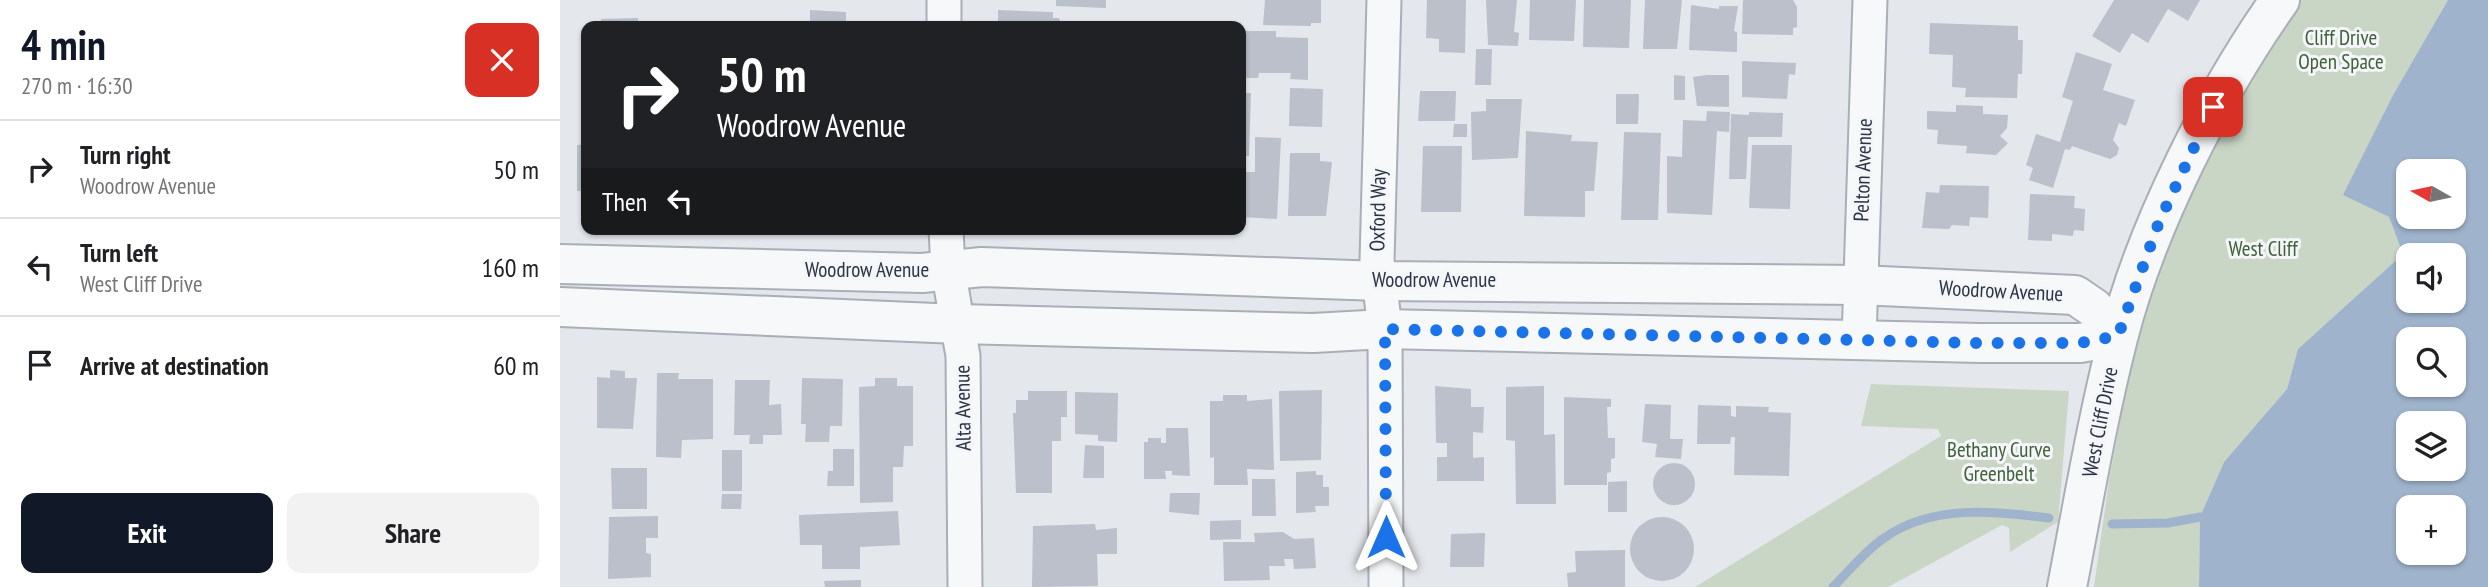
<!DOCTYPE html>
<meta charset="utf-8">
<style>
:root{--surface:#fff;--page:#f2f2f2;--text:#202124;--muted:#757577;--line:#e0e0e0;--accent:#111827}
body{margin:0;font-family:"PT Sans Narrow",sans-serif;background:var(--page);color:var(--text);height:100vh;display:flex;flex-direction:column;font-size:26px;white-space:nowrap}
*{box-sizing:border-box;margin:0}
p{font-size:23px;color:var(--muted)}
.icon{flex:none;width:38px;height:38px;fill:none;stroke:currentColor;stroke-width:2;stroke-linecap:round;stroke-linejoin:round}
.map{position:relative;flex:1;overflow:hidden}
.side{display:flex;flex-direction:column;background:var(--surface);width:560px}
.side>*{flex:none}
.guide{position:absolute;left:21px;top:21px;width:665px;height:214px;border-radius:14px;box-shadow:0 2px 5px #0004;background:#202124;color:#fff;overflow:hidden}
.needle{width:46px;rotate:279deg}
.controls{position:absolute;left:1836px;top:159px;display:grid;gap:14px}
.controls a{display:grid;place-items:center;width:70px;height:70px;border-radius:14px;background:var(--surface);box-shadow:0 2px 5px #0004;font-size:35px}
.pin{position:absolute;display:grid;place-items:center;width:60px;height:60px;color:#fff;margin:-30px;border-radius:14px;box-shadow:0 4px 10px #0006}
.me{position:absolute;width:77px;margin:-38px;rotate:0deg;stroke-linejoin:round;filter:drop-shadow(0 0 5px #0008)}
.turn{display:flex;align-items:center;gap:24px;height:147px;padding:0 21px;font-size:32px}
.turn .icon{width:91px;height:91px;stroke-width:2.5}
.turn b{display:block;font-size:49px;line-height:60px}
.then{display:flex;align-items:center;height:66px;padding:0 21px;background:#0003;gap:14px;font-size:26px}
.round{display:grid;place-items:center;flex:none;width:74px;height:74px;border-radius:14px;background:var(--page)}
.head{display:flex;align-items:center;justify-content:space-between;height:119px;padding:0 21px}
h1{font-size:42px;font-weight:800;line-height:52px;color:var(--accent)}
.primary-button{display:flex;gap:14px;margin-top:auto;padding:14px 21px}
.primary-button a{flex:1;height:80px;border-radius:14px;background:var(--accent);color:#fff;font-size:28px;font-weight:800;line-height:80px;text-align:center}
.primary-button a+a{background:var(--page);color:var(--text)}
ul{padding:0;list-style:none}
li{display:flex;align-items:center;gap:21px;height:98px;padding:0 21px;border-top:2px solid var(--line)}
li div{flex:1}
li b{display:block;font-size:26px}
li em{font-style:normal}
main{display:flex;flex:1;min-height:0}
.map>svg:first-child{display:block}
.green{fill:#c9d6c5}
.water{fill:#9fb4cc;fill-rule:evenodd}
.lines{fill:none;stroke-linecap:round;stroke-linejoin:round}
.stream{stroke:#9fb4cc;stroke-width:9}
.building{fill:#bbc0ca}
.minor-casing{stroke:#a9aeb7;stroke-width:37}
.tertiary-casing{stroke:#a9aeb7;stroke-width:42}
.minor{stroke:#f7f8fa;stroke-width:33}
.tertiary{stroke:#f7f8fa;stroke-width:38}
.route{stroke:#1a73e8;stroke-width:12;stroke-dasharray:0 21.6}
.labels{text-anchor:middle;stroke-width:6;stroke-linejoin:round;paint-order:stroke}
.park-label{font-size:21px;fill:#3f6138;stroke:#f4f6f9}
.street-label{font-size:21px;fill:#2b3445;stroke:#f4f6f9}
</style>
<main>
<section class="side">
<div class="head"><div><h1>4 min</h1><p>270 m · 16:30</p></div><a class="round" style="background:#d93025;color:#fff"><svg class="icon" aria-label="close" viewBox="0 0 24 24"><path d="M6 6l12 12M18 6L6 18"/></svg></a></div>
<ul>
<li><svg class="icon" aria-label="right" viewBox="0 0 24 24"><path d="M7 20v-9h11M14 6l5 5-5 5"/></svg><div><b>Turn right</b><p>Woodrow Avenue</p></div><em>50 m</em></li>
<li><svg class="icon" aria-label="left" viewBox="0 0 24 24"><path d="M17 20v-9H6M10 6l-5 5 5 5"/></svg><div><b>Turn left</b><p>West Cliff Drive</p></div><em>160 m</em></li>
<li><svg class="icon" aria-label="arrive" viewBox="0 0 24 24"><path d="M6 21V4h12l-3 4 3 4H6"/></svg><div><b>Arrive at destination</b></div><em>60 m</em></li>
</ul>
<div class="primary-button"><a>Exit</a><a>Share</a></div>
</section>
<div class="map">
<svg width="1928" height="587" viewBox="0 0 1928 587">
<rect width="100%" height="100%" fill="#e4e7ec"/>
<path class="green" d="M1726 0H1888L1833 95 1784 195 1829 217 1843 254 1738 349 1727 389 1664 462 1640 517 1639 587H1534L1549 480 1588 275Z
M1311 384 1509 391 1498 522 1450 552 1449 528 1442 525 1328 587H1135L1381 436 1378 429 1301 426Z"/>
<path class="water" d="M1888 0H1928V587H1639L1640 517 1664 462 1727 389 1738 349 1843 254 1829 217 1783 195 1833 95ZM1848 172H1894V217H1848ZM1848 256H1894V301H1848ZM1848 340H1894V385H1848ZM1848 424H1894V469H1848ZM1848 508H1894V553H1848Z"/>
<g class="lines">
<path class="stream" d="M1552 524 1608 523 1640 517
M1273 587C1289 571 1305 551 1324 538 1372 504 1434 511 1489 518"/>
</g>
<path class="building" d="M496 0H546V8L496 6Z
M705 0H761V23H751V26L703 25Z
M867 0H906L905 53 879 52V39L866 38Z
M926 0H957L954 32 959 33 958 46 928 45Z
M970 0H1016L1014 41 969 40Z
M1024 0H1071L1069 48 1023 47Z
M1085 0H1122L1117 49H1083Z
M1183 0H1233L1237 7V27L1233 28V35L1182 34Z
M1554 0H1640L1628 21 1608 9 1588 43 1572 33 1560 53 1532 36Z
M1131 5 1159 9V6H1178L1174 31 1177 32V52L1129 50Z
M250 10 286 12V26H250Z
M438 10 493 12V18H499L502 26H438Z
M78 18V26H41V19Z
M1370 23 1458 26V40H1463L1462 74H1458L1457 98 1405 97 1406 88 1392 87 1393 55 1369 54Z
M681 31H716V37L748 38V80L730 79 731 73H699L698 78H681Z
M916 49H932L931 85H915Z
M1516 52 1552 64 1543 90 1575 100 1566 126 1559 123 1553 140 1559 148 1557 155 1550 159 1512 146 1510 150 1505 149 1493 188 1469 180 1473 168 1466 165 1476 134 1500 142 1513 101 1502 97Z
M1182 61 1236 63 1235 75 1229 74 1227 99 1182 97Z
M1114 75 1125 76V100H1114Z
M1146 75H1169V107L1137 106 1133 77Z
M730 88 763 89 762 127 729 126Z
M860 91H896L895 121H858Z
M681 93H691L689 156H681Z
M1056 94H1079L1078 124H1056Z
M926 99H962L958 158 912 160 911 112 926 111Z
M1396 105 1423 106V114L1448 115 1447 128 1440 136 1448 143 1436 155 1406 153 1407 146 1377 144 1378 130 1367 129V111L1396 112Z
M1147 111 1170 112 1169 132 1157 131 1152 215 1107 213V156L1122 157 1123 120 1146 121Z
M1189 112 1223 113 1222 137H1188L1186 179H1169L1171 114 1189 115Z
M894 124H907V137H893Z
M966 131 1012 135 1011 141 1038 142 1034 191H1025V217L964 216Z
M1064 132 1101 133 1098 220H1061Z
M695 137 721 138 717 219 681 217V172H695Z
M26 144V191H17V145Z
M1192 145H1232L1230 209 1189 208Z
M863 146H902L901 212H861Z
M730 153H760V161L772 162 766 216H728Z
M1380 185 1429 186 1428 218 1410 217 1409 226 1392 225 1389 229 1362 228 1366 192 1379 193Z
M1470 194 1515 196 1514 208 1525 209 1524 231 1514 230 1513 236 1492 234V241L1468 240Z
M50 370 65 371V378H77L73 429 37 428V377L50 378Z
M97 373H119L118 379H153V439L122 440 121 458 96 457Z
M242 378 283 379 282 426H270L269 442H245L246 424H241Z
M315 378H337V386H353V446H344L343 467H333V502L300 503 299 387 315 386Z
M175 380H210L209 405 221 404 222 435H203V444H189L190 435H174Z
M875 386 911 389V407H924L923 433 913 432V458L924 457V481H877V457H887V443H876Z
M984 386V435L995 434 996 504H956L955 441 946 440V387Z
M762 390 761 460 720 461 719 391Z
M468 391H507V417H501V441H492V493H456L453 413H456V400H468Z
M515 392 558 393 557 442 538 441V435L515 434Z
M663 395H687V401L712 399 714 470 687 469 688 485H654V457L650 458V401H663Z
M1004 397 1051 399V407H1047L1048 438H1055V458L1051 459V472L1047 473V485H1004Z
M1085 404 1111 405 1110 439H1123L1121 459 1095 457 1097 444 1082 442Z
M1138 405 1171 406V416L1176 417V406L1209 407 1208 412 1231 413 1229 476 1174 475 1175 437H1171L1170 444H1137Z
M606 428H628L630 476 612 475V471H605L606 479H584V442H588V438H601V443H606Z
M525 445 544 446V478H523Z
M273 449H294V486H267L268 471H273Z
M162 450H182V491H162Z
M1093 484a21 21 0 1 1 42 0a21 21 0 1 1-42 0Z
M51 468H87V509H52Z
M756 471V475H763V487H769V506H755L756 512 736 513V472Z
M692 479H715L716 516H692Z
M1067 481V512H1048V482Z
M610 493H640L639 515 609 512Z
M162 494H182L181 509H161Z
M338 511 340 545 300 547V569H262V545H240L239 515Z
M98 516V538H86V553L91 554V577L48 579 49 517Z
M1070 549a32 32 0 1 1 64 0a32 32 0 1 1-64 0Z
M681 520V539L650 540V521Z
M535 524 536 530 557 528V554H537L538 586 472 587 473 526Z
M723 532 734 539 754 538 756 568 734 569 733 559H724L725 566H709L710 580 664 581 663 542H695L694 533Z
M925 533 924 567H890L891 534Z
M1065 550V587H1008L1007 573 1016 572 1015 551Z
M301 580V587H265L264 581Z"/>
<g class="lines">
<defs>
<path id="minor" d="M384 0V26
M824 0 817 261 825 329 826 587
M386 229 388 269 403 356 405 587
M1299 340 1310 0"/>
<path id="tertiary" d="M0 264 362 273 422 267 820 281 1299 285 1515 295 1534 308 1558 336
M0 307 398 324 753 333 825 329 1420 343H1520L1558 336
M1507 587C1523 504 1537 420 1558 338 1586 227 1654 93 1720 0"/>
</defs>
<use href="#minor" class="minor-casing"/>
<use href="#tertiary" class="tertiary-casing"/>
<use href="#minor" class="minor"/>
<use href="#tertiary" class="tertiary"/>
</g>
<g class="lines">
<path class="route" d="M826 537 825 329 1420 343H1520L1558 336 1599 222 1653 107"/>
</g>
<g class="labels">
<g class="park-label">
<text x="1781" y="45">Cliff Drive<tspan x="1781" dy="24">Open Space</tspan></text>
<text x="1703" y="256">West Cliff</text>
<text x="1439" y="457">Bethany Curve<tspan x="1439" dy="24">Greenbelt</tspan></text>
</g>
<g class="street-label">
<text transform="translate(1303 170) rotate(-88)" y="7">Pelton Avenue</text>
<text transform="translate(818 210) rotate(-89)" y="7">Oxford Way</text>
<text x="307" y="277">Woodrow Avenue</text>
<text x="874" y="287">Woodrow Avenue</text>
<text transform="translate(1441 291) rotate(3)" y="7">Woodrow Avenue</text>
<text transform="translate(403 408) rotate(-91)" y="7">Alta Avenue</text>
<text transform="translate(1540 422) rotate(-79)" y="7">West Cliff Drive</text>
</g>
</g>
</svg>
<div class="controls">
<a><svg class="needle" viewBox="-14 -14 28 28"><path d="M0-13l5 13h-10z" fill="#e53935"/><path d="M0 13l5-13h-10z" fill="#757577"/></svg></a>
<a><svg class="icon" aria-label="sound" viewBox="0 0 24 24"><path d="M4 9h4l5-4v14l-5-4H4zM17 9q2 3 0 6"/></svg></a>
<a><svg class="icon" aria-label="search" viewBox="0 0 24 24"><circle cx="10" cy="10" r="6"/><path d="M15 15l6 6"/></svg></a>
<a><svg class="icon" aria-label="layers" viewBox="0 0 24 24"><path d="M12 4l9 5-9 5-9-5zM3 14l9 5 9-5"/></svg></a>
<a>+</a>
</div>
<div class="pin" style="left:1653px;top:107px;background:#d93025"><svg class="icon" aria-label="arrive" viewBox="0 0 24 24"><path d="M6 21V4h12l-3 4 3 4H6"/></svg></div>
<svg class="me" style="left:826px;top:537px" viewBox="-20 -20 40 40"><path d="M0-17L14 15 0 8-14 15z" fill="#1a73e8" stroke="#fff" stroke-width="4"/></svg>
<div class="guide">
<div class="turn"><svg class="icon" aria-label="right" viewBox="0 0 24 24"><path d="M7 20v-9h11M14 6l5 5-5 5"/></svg><div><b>50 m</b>Woodrow Avenue</div></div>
<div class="then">Then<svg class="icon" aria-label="left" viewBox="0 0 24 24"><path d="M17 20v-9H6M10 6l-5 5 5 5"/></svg></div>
</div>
</div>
</main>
